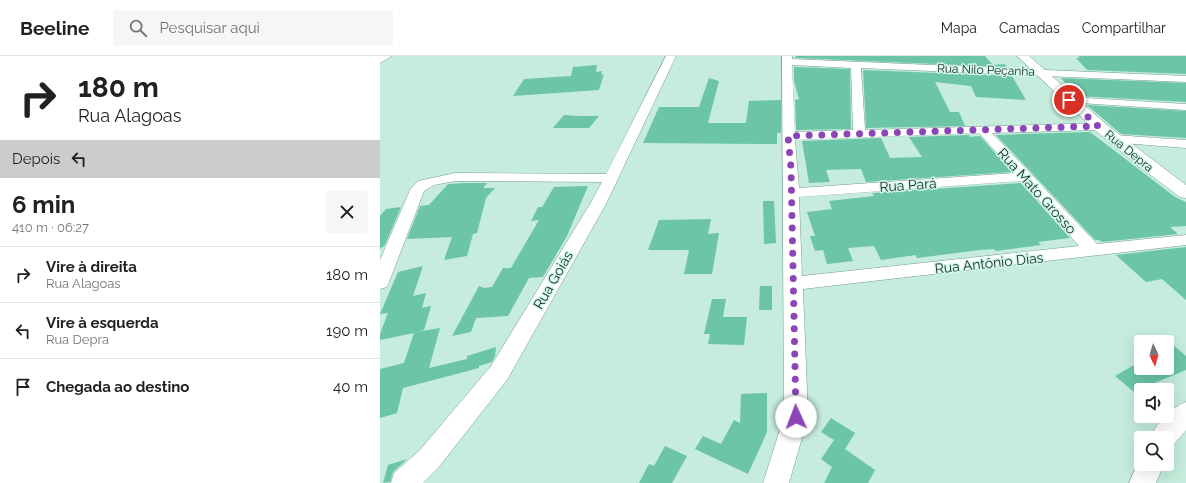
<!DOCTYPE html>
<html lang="pt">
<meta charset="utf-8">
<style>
:root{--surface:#fff;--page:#f6f6f6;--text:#202124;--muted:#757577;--line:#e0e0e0}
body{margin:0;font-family:Raleway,sans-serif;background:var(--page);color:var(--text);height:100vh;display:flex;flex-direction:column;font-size:15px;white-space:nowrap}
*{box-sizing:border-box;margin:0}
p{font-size:13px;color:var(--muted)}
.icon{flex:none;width:22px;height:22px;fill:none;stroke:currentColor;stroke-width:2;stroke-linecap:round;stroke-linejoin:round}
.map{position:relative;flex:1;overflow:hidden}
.details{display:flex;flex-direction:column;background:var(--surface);width:380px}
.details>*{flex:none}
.banner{background:#fff;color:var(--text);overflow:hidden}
.needle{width:26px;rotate:175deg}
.tools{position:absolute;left:754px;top:279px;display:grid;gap:8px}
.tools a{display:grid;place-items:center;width:40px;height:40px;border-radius:4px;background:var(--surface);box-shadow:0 4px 16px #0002;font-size:20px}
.pin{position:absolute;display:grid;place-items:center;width:34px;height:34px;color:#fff;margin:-17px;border:2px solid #fff;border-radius:50%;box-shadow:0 1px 4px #0007}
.me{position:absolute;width:44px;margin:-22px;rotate:358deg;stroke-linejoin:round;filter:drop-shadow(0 0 3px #0008)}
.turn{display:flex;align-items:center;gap:14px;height:84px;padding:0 12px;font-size:18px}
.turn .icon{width:52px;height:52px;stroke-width:2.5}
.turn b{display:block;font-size:28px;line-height:34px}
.then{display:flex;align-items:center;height:38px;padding:0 12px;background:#0003;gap:8px;font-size:15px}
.round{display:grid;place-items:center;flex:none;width:42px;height:42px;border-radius:4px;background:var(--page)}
.overview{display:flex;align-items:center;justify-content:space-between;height:68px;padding:0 12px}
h1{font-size:24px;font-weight:700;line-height:30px}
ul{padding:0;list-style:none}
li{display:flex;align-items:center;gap:12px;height:56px;padding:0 12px;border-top:1px solid var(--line)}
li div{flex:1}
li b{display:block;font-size:15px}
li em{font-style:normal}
header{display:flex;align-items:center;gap:24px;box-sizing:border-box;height:56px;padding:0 20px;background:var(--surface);border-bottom:1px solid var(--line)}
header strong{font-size:19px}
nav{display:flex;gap:22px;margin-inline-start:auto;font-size:14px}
.search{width:280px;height:36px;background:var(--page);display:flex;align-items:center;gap:10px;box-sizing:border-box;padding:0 14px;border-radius:4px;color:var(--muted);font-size:15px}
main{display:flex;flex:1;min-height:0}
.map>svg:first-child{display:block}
.building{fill:#6bc5a6}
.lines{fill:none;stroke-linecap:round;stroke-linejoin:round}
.street-casing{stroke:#789c8e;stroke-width:1}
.secondary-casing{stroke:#789c8e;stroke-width:1}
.street{fill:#fff;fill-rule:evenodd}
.secondary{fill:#fff;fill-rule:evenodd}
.route{stroke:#8c45b8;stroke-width:7;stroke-dasharray:0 12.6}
.labels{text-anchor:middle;stroke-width:3;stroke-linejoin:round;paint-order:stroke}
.far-street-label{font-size:12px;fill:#1d2c26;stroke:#d2f9e9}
.street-label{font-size:14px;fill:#1d2c26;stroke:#d2f9e9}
</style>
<header>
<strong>Beeline</strong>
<div class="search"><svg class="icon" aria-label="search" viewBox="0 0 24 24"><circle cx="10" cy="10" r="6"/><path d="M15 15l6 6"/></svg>Pesquisar aqui</div>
<nav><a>Mapa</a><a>Camadas</a><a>Compartilhar</a></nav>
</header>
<main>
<section class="details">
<div class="banner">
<div class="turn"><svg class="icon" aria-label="right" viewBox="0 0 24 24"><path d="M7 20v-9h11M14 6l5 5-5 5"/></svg><div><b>180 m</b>Rua Alagoas</div></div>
<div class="then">Depois<svg class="icon" aria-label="left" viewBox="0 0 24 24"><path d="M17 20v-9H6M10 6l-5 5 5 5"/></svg></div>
</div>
<div class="overview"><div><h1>6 min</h1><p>410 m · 06:27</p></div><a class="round"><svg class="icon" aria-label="close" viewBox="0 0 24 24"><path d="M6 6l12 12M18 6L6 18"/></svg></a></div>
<ul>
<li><svg class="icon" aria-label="right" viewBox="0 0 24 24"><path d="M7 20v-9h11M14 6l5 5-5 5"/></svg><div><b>Vire à direita</b><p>Rua Alagoas</p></div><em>180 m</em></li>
<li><svg class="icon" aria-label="left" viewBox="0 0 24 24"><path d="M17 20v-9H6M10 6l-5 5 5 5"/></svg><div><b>Vire à esquerda</b><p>Rua Depra</p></div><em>190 m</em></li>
<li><svg class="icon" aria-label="arrive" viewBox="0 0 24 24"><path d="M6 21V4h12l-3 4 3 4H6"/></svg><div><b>Chegada ao destino</b></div><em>40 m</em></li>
</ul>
</section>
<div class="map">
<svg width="806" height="427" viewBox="0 0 806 427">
<rect width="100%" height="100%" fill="#c5ecdc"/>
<path class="building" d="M416 0H605L613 9 625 8 626 11 415 2Z
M698 0H806V18L707 14 696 2H700Z
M217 9 216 16 222 15 221 19 224 18 219 34 133 40 144 23 191 20 193 11Z
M414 11 470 13 471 73 416 74 415 44 419 43 414 25Z
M483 14 632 20 646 44 596 41 591 30 555 26 570 56H579L585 70 486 72Z
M329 22 339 25 328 67H366L369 45 401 44V77H397V88L263 87 279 51H319Z
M681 22 806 27V46L697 40Z
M707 49 806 55V82L741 78Z
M184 59 199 60H219L209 72H173Z
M710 76 795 141 806 146V170L790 171 798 178 722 186 719 184H715L616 79Z
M589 79 590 81 600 80 632 116 486 126 481 113 446 114 450 126 429 127 422 85 501 82 510 102 542 101 529 81Z
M87 127H107L103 132H115L106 142 97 177 93 178 87 200 64 204 72 181 27 183 40 150 49 149 68 128Z
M641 127 690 182 658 186 661 189 616 195 614 193 600 194 537 202 536 199 501 204 494 190 468 192 473 205 447 208 443 194 435 195 430 180H435L427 156 452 153 449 145 494 140 492 137Z
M204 130H208L187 180 163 221 149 222 128 260 96 262 91 276 72 280 99 230 104 232 112 231 123 212H131L159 164 151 165 158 151H162L174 131Z
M383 145H394L396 187 384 188Z
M21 151 5 189 0 193V160L6 153Z
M331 163 328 178 339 177 332 218H304L309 194H268L279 164Z
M806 191V244L782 223 766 226 736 199Z
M43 210 33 240 46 237 42 252 51 250 44 274 36 276 60 272 49 312 87 303V300L116 291 115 300 112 306 99 310V312L23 332 17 357 0 362V313L24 307 34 277 0 284V278L8 257 0 258 18 216Z
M380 230H392V254H379Z
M332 243H346L343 261H367L364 289 328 288 330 278H324Z
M787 284 806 300V314L772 328 779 334H761V342L735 320 761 305V312H787Z
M387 337V376L368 418 315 393 323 380 341 388 354 364 360 367 361 338Z
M451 362 475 377 465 393 495 414 488 427H444L452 411 441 403 454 384 441 376Z
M285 390 307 400 292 427H259L269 408 274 410Z
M27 403 13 416 10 426 3 427 8 409Z"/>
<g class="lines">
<defs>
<path id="street" d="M0 0H12L0 7Z
M286 0H296L226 148 127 324 58 412 43 427H11L14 417 40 394 111 310 210 148 222 126 75 125 54 129 44 135 9 226 7 231 0 233V204L30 134 38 125 75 117 226 118Z
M402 0H412V3L806 20V26L481 12 485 74 722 67 724 70 722 73 718 74 612 77 717 188 806 179V189L423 233 428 361 409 427H383L404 361ZM412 9 471 12 473 74 415 76ZM599 77 635 117 419 132 415 84ZM642 125 699 190 422 220 419 141Z
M689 41 806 48V54L685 46 684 44 685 42Z
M734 79 806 84V92L730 86 728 83 730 80Z
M806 346V374L792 391 787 393V382H770C777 366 790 352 806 346Z
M761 400V408H784L776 427H749Z"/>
<path id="secondary" d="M637 0H649L727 69 806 129V142L800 141 757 109 716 75Z"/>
</defs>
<use href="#street" class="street-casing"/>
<use href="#secondary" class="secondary-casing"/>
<use href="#street" class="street"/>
<use href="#secondary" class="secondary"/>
</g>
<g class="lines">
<path class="route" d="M416 361 411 112 408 80 718 70 689 44"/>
</g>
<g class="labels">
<g class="far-street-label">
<text transform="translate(606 14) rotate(2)" y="4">Rua Nilo Peçanha</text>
<text transform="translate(749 95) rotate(39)" y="4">Rua Depra</text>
</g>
<g class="street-label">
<text transform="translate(528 129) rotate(-4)" y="5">Rua Pará</text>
<text transform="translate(657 135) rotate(48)" y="5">Rua Mato Grosso</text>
<text transform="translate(609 207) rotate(-6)" y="5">Rua Antônio Dias</text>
<text transform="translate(173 224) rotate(-60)" y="5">Rua Goiás</text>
</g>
</g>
</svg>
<div class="tools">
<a><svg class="needle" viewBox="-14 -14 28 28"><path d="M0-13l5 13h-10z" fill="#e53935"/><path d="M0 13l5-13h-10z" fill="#757577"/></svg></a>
<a><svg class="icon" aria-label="sound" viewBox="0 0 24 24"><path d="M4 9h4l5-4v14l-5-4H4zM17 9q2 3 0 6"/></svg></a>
<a><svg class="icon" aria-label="search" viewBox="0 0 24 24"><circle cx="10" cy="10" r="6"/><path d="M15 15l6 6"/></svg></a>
</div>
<div class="pin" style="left:689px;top:44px;background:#d93025"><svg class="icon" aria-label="arrive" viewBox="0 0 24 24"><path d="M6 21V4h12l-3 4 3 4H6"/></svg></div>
<svg class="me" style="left:416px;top:361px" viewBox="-20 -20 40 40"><circle r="19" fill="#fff"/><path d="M0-13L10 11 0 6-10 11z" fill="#8c45b8"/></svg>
</div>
</main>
